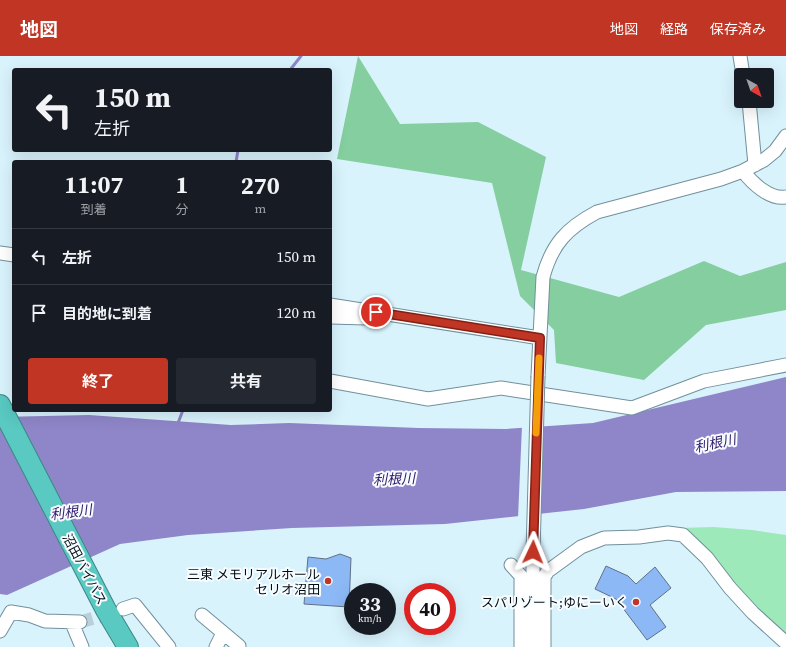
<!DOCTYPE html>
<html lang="ja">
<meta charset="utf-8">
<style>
:root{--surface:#171b24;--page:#242831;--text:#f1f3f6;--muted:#9ea1a6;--line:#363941;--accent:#c13524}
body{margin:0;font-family:"Source Serif 4","Noto Sans JP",serif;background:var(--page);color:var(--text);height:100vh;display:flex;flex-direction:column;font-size:15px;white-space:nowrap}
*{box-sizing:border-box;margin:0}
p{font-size:13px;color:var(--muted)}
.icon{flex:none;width:22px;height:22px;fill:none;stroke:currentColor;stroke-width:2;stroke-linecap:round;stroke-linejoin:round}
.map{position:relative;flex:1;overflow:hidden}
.drawer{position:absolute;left:12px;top:104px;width:320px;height:252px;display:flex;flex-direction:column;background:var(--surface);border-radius:4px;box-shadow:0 4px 16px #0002}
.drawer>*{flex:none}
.banner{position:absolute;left:12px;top:12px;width:320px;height:84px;border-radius:4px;box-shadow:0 4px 16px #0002;background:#171b24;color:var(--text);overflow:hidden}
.needle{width:26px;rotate:140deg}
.tools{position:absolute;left:734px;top:12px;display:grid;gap:8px}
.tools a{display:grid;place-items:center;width:40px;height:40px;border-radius:4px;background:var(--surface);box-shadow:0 4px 16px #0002;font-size:20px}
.speed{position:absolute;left:344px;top:527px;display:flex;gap:8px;font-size:20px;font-weight:700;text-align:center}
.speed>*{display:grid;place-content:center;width:52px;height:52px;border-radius:50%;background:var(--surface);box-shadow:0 4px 16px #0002;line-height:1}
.speed small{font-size:10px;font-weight:400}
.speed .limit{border:6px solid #d22;background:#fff;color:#111}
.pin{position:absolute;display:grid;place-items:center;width:34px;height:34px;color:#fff;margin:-17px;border:2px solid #fff;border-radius:50%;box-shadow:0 1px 4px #0007}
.me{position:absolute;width:44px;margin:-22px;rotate:2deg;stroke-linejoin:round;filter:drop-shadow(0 0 3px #0008)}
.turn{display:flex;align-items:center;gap:14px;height:84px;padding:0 16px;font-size:18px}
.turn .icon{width:52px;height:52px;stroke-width:2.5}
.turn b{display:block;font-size:28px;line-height:34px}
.eta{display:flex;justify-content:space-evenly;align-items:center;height:68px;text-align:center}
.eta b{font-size:24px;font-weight:700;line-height:28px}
.primary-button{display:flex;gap:8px;margin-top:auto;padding:8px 16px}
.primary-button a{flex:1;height:46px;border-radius:4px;background:var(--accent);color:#fff;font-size:16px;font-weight:700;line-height:46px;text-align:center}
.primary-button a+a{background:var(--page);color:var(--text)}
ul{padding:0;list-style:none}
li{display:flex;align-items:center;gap:12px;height:56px;padding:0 16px;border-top:1px solid var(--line)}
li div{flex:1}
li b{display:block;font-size:15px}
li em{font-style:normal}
header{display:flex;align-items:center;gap:24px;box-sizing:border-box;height:56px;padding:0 20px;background:var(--accent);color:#fff}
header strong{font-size:19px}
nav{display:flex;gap:22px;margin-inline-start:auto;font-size:14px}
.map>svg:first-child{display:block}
.green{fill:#9ee9b9}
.forest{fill:#84ce9f}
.water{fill:#8f86c9}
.pier{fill:#d9f3fd}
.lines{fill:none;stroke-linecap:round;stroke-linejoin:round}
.stream{stroke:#8f86c9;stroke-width:3}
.building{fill:#8cb9f6;stroke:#617085}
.minor-tunnel{stroke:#b9d0da;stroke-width:13;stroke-dasharray:13 6;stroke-linecap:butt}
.minor-casing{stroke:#72909b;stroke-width:15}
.highway-casing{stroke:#3b8784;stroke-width:22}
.minor{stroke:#fff;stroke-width:13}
.highway{stroke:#59c9c2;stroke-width:20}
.minor-bridge-casing{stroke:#72909b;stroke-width:15;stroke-linecap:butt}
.minor-bridge{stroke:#fff;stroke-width:13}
.route-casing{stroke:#7d2217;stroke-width:10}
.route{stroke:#c13524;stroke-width:7}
.slow{stroke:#f59e0b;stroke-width:7}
.poi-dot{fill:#c13524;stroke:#f6fcff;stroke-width:1.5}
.labels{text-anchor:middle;stroke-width:4;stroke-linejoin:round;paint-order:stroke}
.street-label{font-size:13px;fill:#040d11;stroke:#f6fcff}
.poi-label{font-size:13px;fill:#040d11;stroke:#f6fcff;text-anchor:end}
.water-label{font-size:14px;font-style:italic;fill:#311969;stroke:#f6fcff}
</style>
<header>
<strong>地図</strong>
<nav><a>地図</a><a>経路</a><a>保存済み</a></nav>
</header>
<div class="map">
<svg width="786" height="591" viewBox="0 0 786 591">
<rect width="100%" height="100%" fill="#d9f3fd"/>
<path class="green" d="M714 471 752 474 786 479V585L677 472Z"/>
<path class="forest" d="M358 0 400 68 478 66 546 101 521 214 619 241 704 205 740 220 786 206V254L706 269 644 324 556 307 554 274 520 240 492 127 337 103Z"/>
<path class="water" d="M786 321V435L676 436 584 453 445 468 292 472 188 479 120 488 7 539 0 538V361L89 359 231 369 289 367 419 372 506 373 593 367Z"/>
<path class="pier" d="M543 369 540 460 518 462 522 370Z"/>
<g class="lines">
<path class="stream" d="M290 14 301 0
M236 106 238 94
M178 367 183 354"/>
</g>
<path class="building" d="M340 498 351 502 349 551 304 548 308 501 326 503Z
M606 510 628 520 636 528 655 511 671 532 650 549 666 571 647 584 616 543 595 533Z"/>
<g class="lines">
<path class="minor-tunnel" d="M80 566 116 556"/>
<defs>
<path id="minor" d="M740 0 743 19
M749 45 755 109
M743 115C752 127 770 144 786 141
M0 197 14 199
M330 249 540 282
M330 261 366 262
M538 320 543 221C552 188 567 172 597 156L721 123 743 115 764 104 775 95 786 80
M330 325 428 343 501 332 632 352 704 325 786 309
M511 509 521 520V591
M123 553 135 549 169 591
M202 559 239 590
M72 567 82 591
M0 575 11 556 29 559 45 565 80 566
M216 591 223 577
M533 591V496
M544 591V521L548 515 581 491 604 482 639 481 668 477 683 479 707 502 730 532 753 557 786 587"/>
<path id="highway" d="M0 349 106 554 128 591"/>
</defs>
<use href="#minor" class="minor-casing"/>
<use href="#highway" class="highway-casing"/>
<use href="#minor" class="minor"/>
<use href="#highway" class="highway"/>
<defs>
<path id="minor-bridge" d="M533 496 538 320"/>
</defs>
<use href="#minor-bridge" class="minor-bridge-casing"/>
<use href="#minor-bridge" class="minor-bridge"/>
</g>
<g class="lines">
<defs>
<path id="route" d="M376 256 540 282 533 496"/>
</defs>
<use href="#route" class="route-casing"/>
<use href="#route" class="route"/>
<path class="slow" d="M536 377 539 302"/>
</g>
<g class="poi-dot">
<circle cx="328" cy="525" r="4"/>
<circle cx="636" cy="546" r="4"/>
</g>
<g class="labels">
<g class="street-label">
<text transform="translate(85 513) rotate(62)" y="5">沼田バイパス</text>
</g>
<g class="poi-label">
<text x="320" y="523">三東 メモリアルホール<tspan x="320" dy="15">セリオ沼田</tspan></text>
<text x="628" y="551">スパリゾート;ゆにーいく</text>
</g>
<g class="water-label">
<text transform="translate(715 387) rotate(-12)" y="5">利根川</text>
<text transform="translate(394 423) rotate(-3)" y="5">利根川</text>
<text transform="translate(71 456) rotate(-7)" y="5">利根川</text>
</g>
</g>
</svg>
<div class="tools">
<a><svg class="needle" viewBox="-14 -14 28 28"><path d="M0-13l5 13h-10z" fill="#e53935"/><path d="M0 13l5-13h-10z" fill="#9ea1a6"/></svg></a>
</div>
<div class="speed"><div>33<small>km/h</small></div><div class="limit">40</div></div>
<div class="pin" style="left:376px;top:256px;background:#d93025"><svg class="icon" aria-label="arrive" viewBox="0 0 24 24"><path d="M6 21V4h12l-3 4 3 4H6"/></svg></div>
<svg class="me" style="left:533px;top:496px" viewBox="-20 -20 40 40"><path d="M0-17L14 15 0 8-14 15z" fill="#c13524" stroke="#fff" stroke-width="4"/></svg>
<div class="banner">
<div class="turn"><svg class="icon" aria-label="left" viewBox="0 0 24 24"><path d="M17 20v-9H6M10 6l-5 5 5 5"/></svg><div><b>150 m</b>左折</div></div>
</div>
<section class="drawer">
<div class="eta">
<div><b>11:07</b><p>到着</p></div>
<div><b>1</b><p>分</p></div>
<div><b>270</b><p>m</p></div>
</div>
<ul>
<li><svg class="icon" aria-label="left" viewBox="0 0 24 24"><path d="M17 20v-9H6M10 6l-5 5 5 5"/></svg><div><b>左折</b></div><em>150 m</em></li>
<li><svg class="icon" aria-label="arrive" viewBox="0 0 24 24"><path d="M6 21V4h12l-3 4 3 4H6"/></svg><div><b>目的地に到着</b></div><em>120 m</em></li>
</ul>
<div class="primary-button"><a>終了</a><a>共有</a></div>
</section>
</div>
